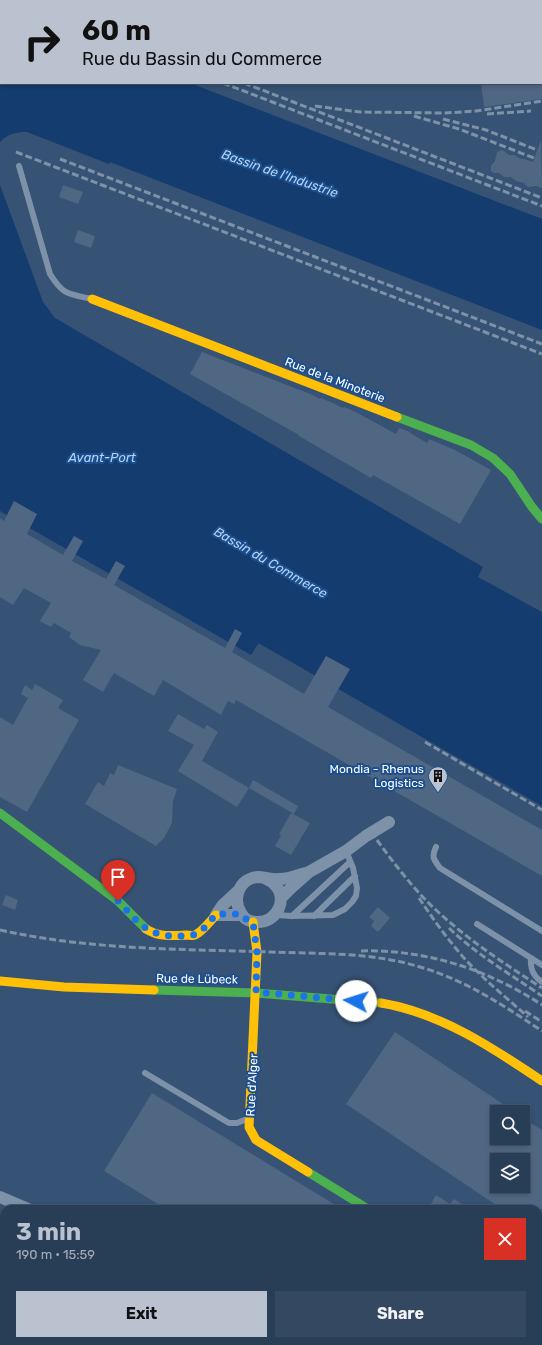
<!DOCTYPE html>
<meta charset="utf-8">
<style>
:root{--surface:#283e57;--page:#344961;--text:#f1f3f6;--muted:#a5aeba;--line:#44576d;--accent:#b9c2ce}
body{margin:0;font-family:Rubik,sans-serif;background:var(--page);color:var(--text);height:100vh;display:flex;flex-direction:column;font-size:15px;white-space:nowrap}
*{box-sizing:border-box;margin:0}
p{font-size:13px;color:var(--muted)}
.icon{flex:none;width:22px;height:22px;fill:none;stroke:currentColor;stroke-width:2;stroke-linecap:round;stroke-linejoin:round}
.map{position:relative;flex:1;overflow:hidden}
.drawer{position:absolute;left:0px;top:1205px;width:542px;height:140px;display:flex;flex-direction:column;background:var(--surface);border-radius:12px 12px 0 0;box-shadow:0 2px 6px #0003,0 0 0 1px var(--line)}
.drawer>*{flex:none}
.top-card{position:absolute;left:0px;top:0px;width:542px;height:84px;box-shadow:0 2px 6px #0003,0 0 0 1px var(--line);background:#b9c2ce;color:#111;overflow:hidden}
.buttons{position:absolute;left:490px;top:1105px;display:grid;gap:8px}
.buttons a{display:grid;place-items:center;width:40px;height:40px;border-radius:0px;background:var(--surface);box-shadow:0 2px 6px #0003,0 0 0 1px var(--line);font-size:20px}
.pin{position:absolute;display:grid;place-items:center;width:34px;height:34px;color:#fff;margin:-41px -17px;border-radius:50% 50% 50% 0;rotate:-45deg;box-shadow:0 0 4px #0007}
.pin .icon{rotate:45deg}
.me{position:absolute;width:44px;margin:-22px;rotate:275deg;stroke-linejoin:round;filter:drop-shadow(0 0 3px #0008)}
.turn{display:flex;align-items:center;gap:14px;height:84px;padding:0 16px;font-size:18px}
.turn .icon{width:52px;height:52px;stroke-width:2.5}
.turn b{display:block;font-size:28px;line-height:34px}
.round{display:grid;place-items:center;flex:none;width:42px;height:42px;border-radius:0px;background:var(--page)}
.overview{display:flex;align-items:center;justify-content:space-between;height:68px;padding:0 16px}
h1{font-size:24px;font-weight:700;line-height:30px;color:var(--accent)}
.primary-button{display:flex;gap:8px;margin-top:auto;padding:8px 16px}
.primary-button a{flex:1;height:46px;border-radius:0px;background:var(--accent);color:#111;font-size:16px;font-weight:700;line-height:46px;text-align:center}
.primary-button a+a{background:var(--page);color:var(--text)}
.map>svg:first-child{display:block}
.water{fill:#153c6e}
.building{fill:#506783;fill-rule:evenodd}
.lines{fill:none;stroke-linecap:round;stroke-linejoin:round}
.lane{stroke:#7d92a8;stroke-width:6}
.street{stroke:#7d92a8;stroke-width:12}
.fast{stroke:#4caf50;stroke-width:9}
.slow{stroke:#ffc107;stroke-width:9}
.rail{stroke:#7e92a7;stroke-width:3;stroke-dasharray:7 3;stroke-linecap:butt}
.route{stroke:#1a73e8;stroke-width:7;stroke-dasharray:0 12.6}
.labels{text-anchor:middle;stroke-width:4;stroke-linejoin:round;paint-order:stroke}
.street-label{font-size:12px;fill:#fff;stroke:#1b4f8f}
.poi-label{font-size:12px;fill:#fff;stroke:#1b4f8f;text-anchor:end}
.water-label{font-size:13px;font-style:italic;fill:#b5d3f5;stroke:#1b4f8f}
</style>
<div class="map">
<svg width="542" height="1345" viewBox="0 0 542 1345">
<rect width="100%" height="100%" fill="#365274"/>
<path class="water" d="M0 10H1V83H190L542 219V330L110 162 109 164 27 132C15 132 8 134 0 142Z
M0 185 43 302 55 318 483 567 478 577 542 612V806L260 644H258L251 655 0 511Z
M0 1292 4 1294V1341H103L110 1345H0Z"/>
<path class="building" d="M481 83H542V99L484 107Z
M541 140 542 188 536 186 528 187 524 183 516 181 511 177H504L499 173H494L491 171V166L495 161 497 152 502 150 504 151 509 155H514L521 159H524L533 162Z
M63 185 83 192 78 204 59 197Z
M78 230 95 236 91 248 74 242Z
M202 352 313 395 320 399 321 398 333 403 343 408 344 407 352 410 396 434 399 428 410 432V433L427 443 429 439 455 450 491 470 460 524 373 475 371 478 299 436V435L190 374Z
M14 501 37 514 27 534 63 555 74 536 83 541 72 561 106 579 116 561 125 566 114 585 225 648 235 629 242 633 232 652 304 694 326 656 350 669 328 707 542 830V876L236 700 234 704 228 701 221 715 163 680 154 696 114 673 103 692 83 680 101 650 80 645 69 637 71 633 54 623 51 627 40 621 51 603 24 588 13 605 0 597V518L4 521Z
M35 684 63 700 58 708 79 720 27 812 0 797V717L13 725 28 698 21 694 25 685 32 690Z
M178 714 204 729 207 725 218 732 202 761 249 788 237 807 178 771 194 745 168 731Z
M118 765 177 789 173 801 172 823 164 838 156 846 85 804 98 782 104 786 110 773 114 775Z
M253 780 298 806 294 814 249 788Z
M291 813 310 823 291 855 275 846 281 835 279 834Z
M6 895 18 900 15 910 2 905Z
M378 907 390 918 378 932 371 926 374 921 369 917Z
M395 1032 515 1112H497V1138H523V1118L542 1130V1209H502L346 1104ZM497 1160H523V1186H497Z
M152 1093 342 1209H166L104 1171Z
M436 1195 450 1204 454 1199 470 1209H428Z"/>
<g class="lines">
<path class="lane" d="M113 0 114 1
M284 0 286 1
M19 166 50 274C63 295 68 294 92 299
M436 847C431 857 434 860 440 868L542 931
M276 915 292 916 333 915 345 909 352 902 356 896 357 888 353 868 346 851
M292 916 350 862
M314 916 355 876
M477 924 542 965
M531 958C530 969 533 976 542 982
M145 1073 229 1123H237L247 1119"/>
<path class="street" d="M541 46H542
M265 878C267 880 271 881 273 883 290 897 277 924 256 922 250 922 244 919 241 913 232 899 239 878 258 877 265 877 272 880 280 879 289 879 300 874 309 872
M238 891 222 906 216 915H241
M281 898 291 888 309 872 346 851 366 836 389 822
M0 1197 28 1209
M538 1314 542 1316
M275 1341 282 1345"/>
<path class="fast" d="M397 417 471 445 493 458 510 474 532 507 542 519
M0 813 118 901 146 929
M154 990 256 993 381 1003
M308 1172 368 1209"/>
<path class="slow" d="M92 299 397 417
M253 922 257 952 249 1127 256 1140 308 1172
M146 929C158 937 172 936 186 935 189 935 193 936 195 935 203 931 210 921 216 915
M0 981 64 987 154 990
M381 1003C441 1013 493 1048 542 1081"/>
<path class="rail" d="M8 0 10 1
M541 41H542
M223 83 542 206
M244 83 542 198
M315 106 360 112 445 113 476 111 542 101
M487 114 531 111
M414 116 459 129 534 158
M443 119 486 130 537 150
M16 152 542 354
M60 159 542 344
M425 742 542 810
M371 832C391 859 411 887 436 910 468 940 505 964 542 988
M419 898C433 919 448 940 465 959 484 980 507 998 528 1017
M449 928C477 955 510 974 542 996
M0 930C89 950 180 949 270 952 320 954 372 952 420 967 465 980 503 1005 542 1031
M361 951C426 949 489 970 542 1005
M525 1011 542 1022"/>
</g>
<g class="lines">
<path class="route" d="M118 901C139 923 147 937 180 936 185 936 191 936 196 934 204 930 210 921 216 914H241L246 919 253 922 257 952 256 992 356 1001"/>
</g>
<defs>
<symbol id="building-pin" viewBox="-11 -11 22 30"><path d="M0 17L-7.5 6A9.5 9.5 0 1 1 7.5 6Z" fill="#b9c2ce" stroke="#1b4f8f"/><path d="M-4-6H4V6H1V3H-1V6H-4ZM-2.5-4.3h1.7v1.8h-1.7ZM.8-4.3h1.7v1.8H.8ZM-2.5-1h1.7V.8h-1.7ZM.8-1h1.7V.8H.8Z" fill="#111"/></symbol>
</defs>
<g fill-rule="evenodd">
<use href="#building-pin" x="427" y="765" width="22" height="30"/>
</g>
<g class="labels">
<g class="street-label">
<text transform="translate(335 380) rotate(21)" y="4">Rue de la Minoterie</text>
<text transform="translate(197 979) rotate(1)" y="4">Rue de Lübeck</text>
<text transform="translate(252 1085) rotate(-87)" y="4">Rue d'Alger</text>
</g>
<g class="poi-label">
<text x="424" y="773">Mondia - Rhenus<tspan x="424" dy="14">Logistics</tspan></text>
</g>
<g class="water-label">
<text transform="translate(280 173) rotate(19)" y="5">Bassin de l'Industrie</text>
<text x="102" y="462">Avant-Port</text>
<text transform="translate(271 562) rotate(30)" y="5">Bassin du Commerce</text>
</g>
</g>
</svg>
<div class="buttons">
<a><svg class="icon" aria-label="search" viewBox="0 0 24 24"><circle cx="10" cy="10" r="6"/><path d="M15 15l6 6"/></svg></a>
<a><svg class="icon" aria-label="layers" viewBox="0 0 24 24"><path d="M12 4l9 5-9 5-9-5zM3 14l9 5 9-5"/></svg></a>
</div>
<div class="pin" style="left:118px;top:901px;background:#d93025"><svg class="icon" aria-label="arrive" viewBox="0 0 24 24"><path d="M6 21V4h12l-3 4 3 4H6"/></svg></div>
<svg class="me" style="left:356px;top:1001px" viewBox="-20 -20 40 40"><circle r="19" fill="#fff"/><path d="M0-13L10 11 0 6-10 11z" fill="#1a73e8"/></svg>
<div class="top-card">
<div class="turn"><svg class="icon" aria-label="right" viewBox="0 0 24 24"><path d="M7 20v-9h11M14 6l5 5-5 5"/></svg><div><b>60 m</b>Rue du Bassin du Commerce</div></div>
</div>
<section class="drawer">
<div class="overview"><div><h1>3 min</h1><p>190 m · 15:59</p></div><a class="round" style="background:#d93025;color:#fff"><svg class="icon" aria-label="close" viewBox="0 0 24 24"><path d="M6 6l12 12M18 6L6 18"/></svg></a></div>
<div class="primary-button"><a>Exit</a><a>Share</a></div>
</section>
</div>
